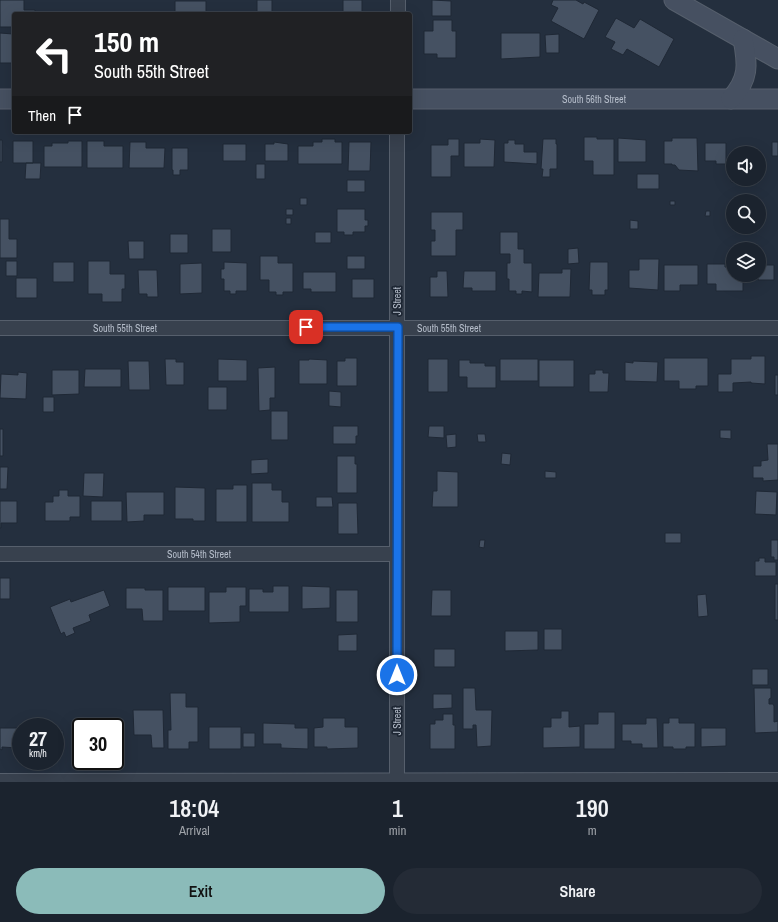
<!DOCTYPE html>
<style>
:root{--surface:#1b232e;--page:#242b36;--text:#f1f3f6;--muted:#a0a4aa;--line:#39404a;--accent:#8bbbb9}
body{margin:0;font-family:"Archivo Narrow",sans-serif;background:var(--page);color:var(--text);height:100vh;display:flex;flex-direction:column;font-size:15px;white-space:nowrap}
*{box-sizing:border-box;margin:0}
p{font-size:13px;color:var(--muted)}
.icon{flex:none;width:22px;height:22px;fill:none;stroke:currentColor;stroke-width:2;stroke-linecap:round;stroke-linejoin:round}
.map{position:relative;height:782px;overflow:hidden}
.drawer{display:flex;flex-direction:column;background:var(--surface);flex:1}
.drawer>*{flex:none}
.banner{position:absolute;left:12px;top:12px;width:400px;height:122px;border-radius:4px;box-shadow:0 4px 16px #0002,0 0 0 1px var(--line);background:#202124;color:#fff;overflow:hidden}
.buttons{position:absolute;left:726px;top:146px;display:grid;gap:8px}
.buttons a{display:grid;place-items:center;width:40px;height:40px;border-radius:50%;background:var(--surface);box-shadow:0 4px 16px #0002,0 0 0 1px var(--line);font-size:20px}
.speed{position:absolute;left:12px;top:718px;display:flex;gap:8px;font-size:20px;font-weight:700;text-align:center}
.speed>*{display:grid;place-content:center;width:52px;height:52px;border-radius:50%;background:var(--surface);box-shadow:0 4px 16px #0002,0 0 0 1px var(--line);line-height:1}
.speed small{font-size:10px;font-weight:400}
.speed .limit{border:2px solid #111;border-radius:6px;background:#fff;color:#111}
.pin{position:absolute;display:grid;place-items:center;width:34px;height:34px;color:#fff;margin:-17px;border-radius:8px;box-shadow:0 2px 6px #0006}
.me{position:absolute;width:44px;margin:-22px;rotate:0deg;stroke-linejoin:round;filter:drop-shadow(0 0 3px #0008)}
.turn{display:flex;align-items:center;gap:14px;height:84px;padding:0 16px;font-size:18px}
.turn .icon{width:52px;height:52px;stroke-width:2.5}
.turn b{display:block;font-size:28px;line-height:34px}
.then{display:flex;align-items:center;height:38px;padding:0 16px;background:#0003;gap:8px;font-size:15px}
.eta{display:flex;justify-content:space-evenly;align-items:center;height:68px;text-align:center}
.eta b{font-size:24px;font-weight:600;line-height:28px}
.primary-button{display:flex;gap:8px;margin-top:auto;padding:8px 16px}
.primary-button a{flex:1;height:46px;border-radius:24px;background:var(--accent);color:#111;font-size:16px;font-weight:600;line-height:46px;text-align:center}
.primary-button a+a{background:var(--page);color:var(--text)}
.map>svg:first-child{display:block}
.building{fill:#455162;stroke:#1f2835}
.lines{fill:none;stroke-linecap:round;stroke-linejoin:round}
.street-casing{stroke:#565f6c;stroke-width:16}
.secondary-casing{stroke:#565f6c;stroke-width:21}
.street{stroke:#38414e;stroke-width:14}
.secondary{stroke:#465061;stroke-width:19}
.route-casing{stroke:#114b97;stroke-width:10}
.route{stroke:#1a73e8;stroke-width:7}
.labels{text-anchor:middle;stroke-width:3.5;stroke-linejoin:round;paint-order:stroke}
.street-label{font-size:10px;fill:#b4bcc9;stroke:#1d2633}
</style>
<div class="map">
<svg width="778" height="782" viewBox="0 0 778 782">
<rect width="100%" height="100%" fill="#242f3e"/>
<path class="building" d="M0 0H24V10H35V14H14V27H0Z
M257 0H272V12H257Z
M343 0H362V14H343Z
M432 0 451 1V16H432Z
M553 0H576L583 4 584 2 599 10 584 39 551 21 558 8 551 5Z
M175 1H206V14H175Z
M616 18 634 28 640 19 674 39 659 67 627 49 623 55 611 49 615 42 605 37Z
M433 20H452V31H456V58H437V54H424V31H433Z
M0 33 13 34V63H0Z
M501 33H540V57L501 59Z
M559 34V53H546L545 35Z
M584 137H597V139H614V175H593V161H584Z
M618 138 646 140V162H618Z
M672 138H697L698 171 679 170 675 165H672V164H664V141H672Z
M322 139H335V142H342V164H298V146H313V142H322Z
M448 139H459V156H451V177H431V145H448Z
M480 139 495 140 494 167H464V143H480Z
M543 139H556V144H557V169H550V177H542L543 169H541Z
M0 140H2V162H0Z
M508 140H515V144H524V152H537V164L504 162V143H508Z
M13 141H33V163H13Z
M68 141H82V167H44V146H52V143H68Z
M87 141H104V146H123V168H87Z
M130 142H146V148H165L164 168H129Z
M274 142 288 144V161H265V144H274Z
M349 142H371L370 171H348Z
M772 142H778V156H772Z
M705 143H726V164H716V161H705Z
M223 144H246V161H223Z
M172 148H188V170H180V175H173V170H172Z
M26 163H41L40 179H25Z
M256 164H265V179H256Z
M732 167H733V179H742V182H731Z
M637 174H659V189H637Z
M347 180H365V192H347Z
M300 198H307V205H300Z
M670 201H675V205H670Z
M286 209H293V215H286Z
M337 209H365V220H368V226H365V232H353V235H344V232H337Z
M706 211H710V216H705Z
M431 212H463V230H456V256H431V241H435V230H431Z
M286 218H291V224H286Z
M0 219H9V239H17V258H0Z
M630 220 638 221V229H630Z
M212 229H231V252H212Z
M315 232H331V243H315Z
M500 232H518V249H524V263H532V292L522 291V294H516V291H509V279H507V263H510V254H500Z
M170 234H188V253H170Z
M128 241H144V259H129Z
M578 248 579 263 568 264V249Z
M260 256H278V263H293V292H283V295H276V292H269V280H260Z
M347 256H365V269H347Z
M639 259H659L658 290 629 288V270H639Z
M6 261H17V276H6Z
M88 261H110V274H125V289H122V302H102V294H88Z
M53 262H74V282H53Z
M224 262 247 263V291H236V294H230V291H224V279H221V269H224Z
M590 262H608V290H605V295H592V290H589Z
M202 263V293L180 294V264Z
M707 264H725V267H733V275H743V291H716V284H707Z
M664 265H698V285H680V291H664Z
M759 265H774V280H758Z
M562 269H571L570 297H538L539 273H562Z
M138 270H157L158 297H147V294H139Z
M437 271H447L448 297H430V277H437Z
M464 271H496V291H472V288H463Z
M303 272H336V292H311V289H303Z
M16 278H37V298H16Z
M352 279H374V298H352Z
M751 356H765V384L751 383V382L733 383V392H718V374H731V359H751Z
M345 358H357V386H337V361H345Z
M664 358H708V386H696V389H679V381H664Z
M165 359H176V362H184V385H166Z
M218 359 247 360V381H218Z
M309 359 327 360V384H299V360H309Z
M428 359H448V392H428Z
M500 359H538V381H500Z
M459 360H470V363H485V366H496V388H467V377H459Z
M539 360H574V387H539Z
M128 361H149L150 390H129Z
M633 361 658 362 657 382 625 381V362L633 363Z
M275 367V398H270V410L259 411 258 368Z
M85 369H121V387H84Z
M52 370H79V394L52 395Z
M595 370H603V373H609L608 392H589V374H595Z
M18 372 27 373 26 399 0 398 1 374 18 375Z
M775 375H778V395H775Z
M208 387H227V410H208Z
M329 391 341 392V407L329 406Z
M43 397H54V412H43Z
M271 411H288V440H271Z
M333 426H358V436H356V444H333Z
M429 426H444V438L428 437Z
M0 429H3V456H0Z
M720 430H731V439L720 438Z
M456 434V447L447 448 446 435Z
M477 434H485L486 442H478Z
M767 444H778V480L763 481V478H753V466H761V461L768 460Z
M502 453 511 454 510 465 501 464Z
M337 456H355V464H357V493H337Z
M268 459V473L251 474V460Z
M0 467H8L7 489H0Z
M437 471 458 472V507H432L433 491H437Z
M545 471 556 472V478H545Z
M84 473H104L103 497 83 496Z
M252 483H272V490H282V502H289V522H252Z
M233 485H247V522H216V489H233Z
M175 487 205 488V521H193V519H175Z
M59 490H68V496H80V517H70V521H45V502H53V496H59Z
M756 491 777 492 776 515 755 514Z
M126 492H164V515H144V521L127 522Z
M316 497H332L333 507H316Z
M0 501H17V523H1V528H0Z
M91 501H122V521H91Z
M338 503H357L358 534H338Z
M665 533H681V543H665Z
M480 540H485L484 548 479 547Z
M771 540H778V560H774V557H771Z
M759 558H765V562H776V576H755V561H759Z
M0 578H10V599H0Z
M775 584H778V620H775Z
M273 586H289V612H249V589H263V592H273Z
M302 586 330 587V608L302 609Z
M168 587H205V611H168Z
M226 587H246V606H240V622L209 623V592H226Z
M126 588H145V590H163V621H143L142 609H126Z
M104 590 110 606 89 615 91 621 73 628 75 633 66 637 64 632 61 634 50 607 70 599 71 602Z
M336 590H358V622H336Z
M432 590H451V616H431Z
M706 594 708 616 698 617 697 595Z
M544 629H562V650H544Z
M505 631H538V650L505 651Z
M357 634V651H338V635Z
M434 649H455V667H434Z
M752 669H768V685H752Z
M463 688H475L476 710H492L491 746 477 747 476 725H473V729H463Z
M754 688H771V698L769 699V704H773L774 706V722L778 721V732L755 733Z
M170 693H186V707H198V742H189V749H168V730H171Z
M433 694H452V708L433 709Z
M133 710H163L164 748H152L151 735H134Z
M561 711H569V727L580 726V747L543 748V727H551V718H561Z
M598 712H615V749H584V724H598Z
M443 714H453V725H455V749H430V724H435V720H443Z
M323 718H345V727H358V748L327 749V747H314V728L323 727Z
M646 718H657L658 748H642V744H631V741H622V724H646Z
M669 718H679V723H695V747H686V749H673V747H663V723H669Z
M84 720H107V727H84Z
M263 723 295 724V728H308V749L281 748V744H263Z
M43 726 58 727V731H63V751H55V727Z
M209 727H241V749H209Z
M0 728H19L18 748 2 747V750L0 749Z
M701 728H726V746L701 747Z
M115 730H123L122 751H115Z
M243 733H255V747H243Z"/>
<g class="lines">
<defs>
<g id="street">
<path d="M398 14V0"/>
<path id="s1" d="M0 328H778"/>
<path id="s2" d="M0 554H397"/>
<path d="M0 781 778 780"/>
<path d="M397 782V132"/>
</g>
<g id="secondary">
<path d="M674 0 778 59"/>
<path d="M0 99H14"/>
<path id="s3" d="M410 99H778"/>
<path d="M731 99C749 79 748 65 743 39"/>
</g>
</defs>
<use href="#street" class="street-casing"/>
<use href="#secondary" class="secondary-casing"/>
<use href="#street" class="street"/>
<use href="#secondary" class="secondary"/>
</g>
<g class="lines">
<defs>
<path id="route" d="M306 327H398L397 675"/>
</defs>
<use href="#route" class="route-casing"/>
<use href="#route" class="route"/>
</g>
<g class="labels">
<g class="street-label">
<text dy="4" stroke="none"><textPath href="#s3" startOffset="184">South 56th Street</textPath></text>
<text transform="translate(397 301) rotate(-90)" y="4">J Street</text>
<text dy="4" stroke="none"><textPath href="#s1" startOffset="125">South 55th Street</textPath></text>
<text dy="4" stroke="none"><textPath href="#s1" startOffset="449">South 55th Street</textPath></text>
<text dy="4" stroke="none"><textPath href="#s2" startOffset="199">South 54th Street</textPath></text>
<text transform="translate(397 721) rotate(-90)" y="4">J Street</text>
</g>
</g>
</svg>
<div class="buttons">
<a><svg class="icon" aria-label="sound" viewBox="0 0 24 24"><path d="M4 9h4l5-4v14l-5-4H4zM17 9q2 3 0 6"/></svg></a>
<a><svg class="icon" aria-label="search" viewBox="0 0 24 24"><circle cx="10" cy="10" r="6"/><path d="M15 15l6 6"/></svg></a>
<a><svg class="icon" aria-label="layers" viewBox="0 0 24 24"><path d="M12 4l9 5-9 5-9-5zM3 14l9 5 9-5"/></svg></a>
</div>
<div class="speed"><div>27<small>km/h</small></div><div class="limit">30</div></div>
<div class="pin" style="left:306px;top:327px;background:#d93025"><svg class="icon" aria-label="arrive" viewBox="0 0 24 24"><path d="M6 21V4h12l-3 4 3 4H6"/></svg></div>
<svg class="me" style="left:397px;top:675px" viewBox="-20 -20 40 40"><circle r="17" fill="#1a73e8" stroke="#fff" stroke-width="3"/><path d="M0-11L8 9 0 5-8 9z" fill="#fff"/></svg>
<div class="banner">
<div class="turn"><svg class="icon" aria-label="left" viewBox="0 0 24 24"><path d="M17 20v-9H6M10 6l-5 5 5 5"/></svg><div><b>150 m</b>South 55th Street</div></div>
<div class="then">Then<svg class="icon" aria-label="arrive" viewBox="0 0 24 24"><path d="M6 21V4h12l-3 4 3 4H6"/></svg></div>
</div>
</div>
<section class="drawer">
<div class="eta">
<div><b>18:04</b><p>Arrival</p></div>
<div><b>1</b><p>min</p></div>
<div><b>190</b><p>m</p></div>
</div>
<div class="primary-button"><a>Exit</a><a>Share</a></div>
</section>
